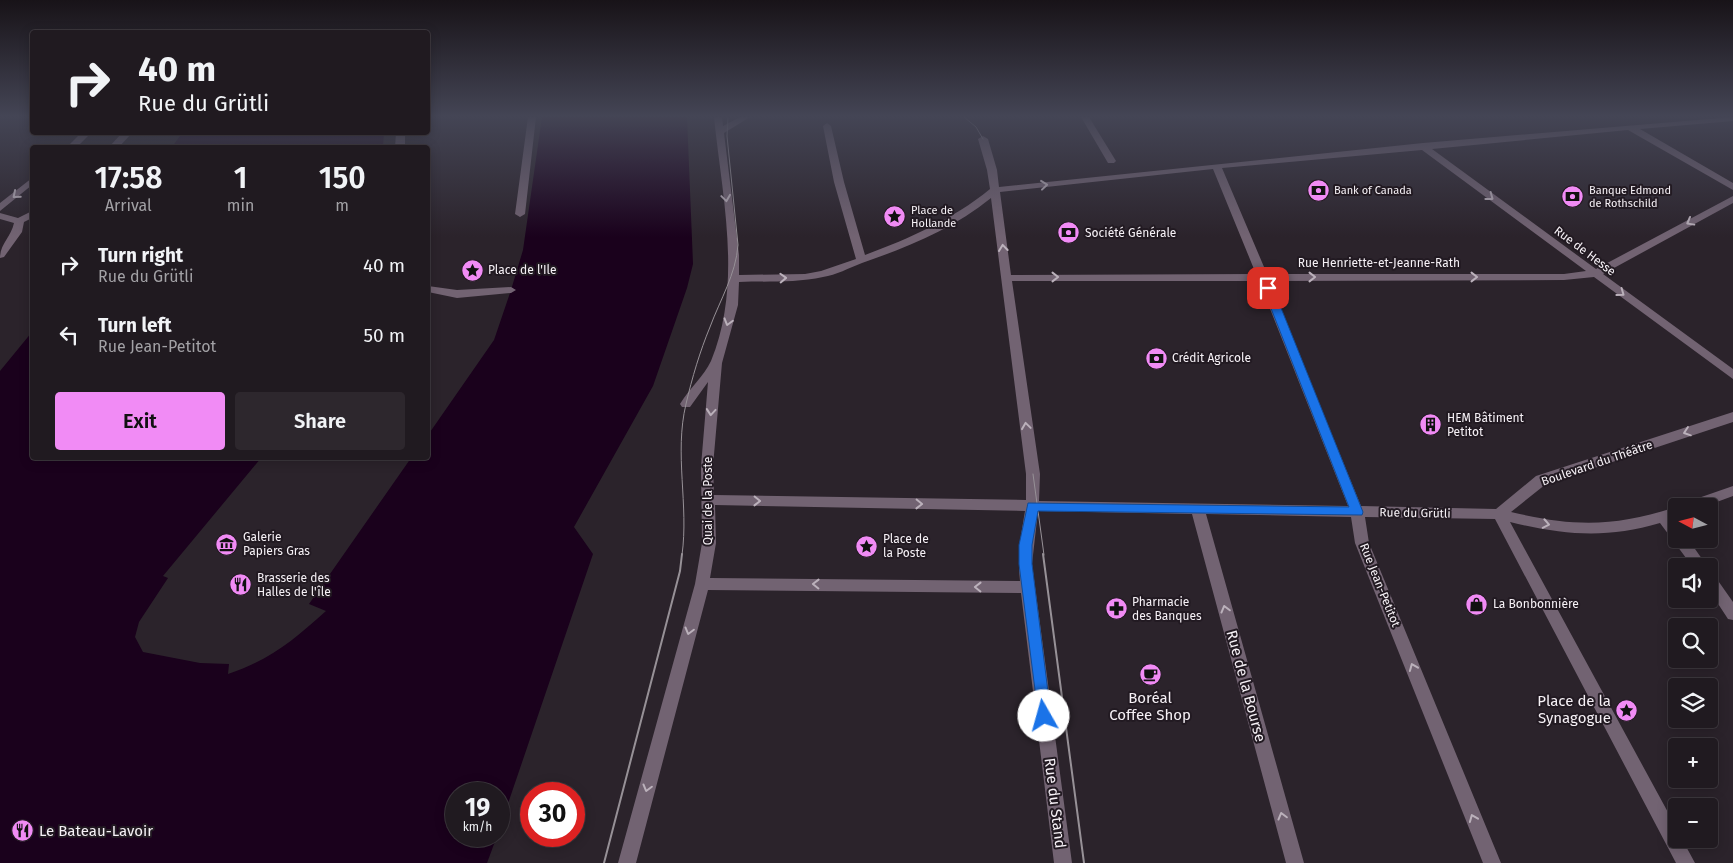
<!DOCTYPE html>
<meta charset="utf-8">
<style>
:root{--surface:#201a20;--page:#2d272d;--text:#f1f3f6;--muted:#a2a1a5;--line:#3d383e;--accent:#f18bf5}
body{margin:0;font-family:"Fira Sans",sans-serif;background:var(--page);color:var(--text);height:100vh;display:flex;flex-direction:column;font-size:19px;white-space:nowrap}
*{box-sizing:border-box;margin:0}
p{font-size:16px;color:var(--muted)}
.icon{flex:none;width:28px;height:28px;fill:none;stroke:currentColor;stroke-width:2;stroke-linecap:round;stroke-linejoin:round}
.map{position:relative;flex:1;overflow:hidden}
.panel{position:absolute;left:30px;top:145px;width:400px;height:315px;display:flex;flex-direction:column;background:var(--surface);border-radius:5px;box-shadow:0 2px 12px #0003,0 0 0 1px var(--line)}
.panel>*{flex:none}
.guide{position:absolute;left:30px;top:30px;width:400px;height:105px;border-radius:5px;box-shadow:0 2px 12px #0003,0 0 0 1px var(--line);background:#201a20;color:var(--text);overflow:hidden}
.needle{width:32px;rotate:277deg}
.fabs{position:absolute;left:1668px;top:498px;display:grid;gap:10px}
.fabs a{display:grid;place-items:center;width:50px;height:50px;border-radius:5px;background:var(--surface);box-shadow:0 2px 12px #0003,0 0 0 1px var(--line);font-size:25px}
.speed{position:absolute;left:445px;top:782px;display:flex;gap:10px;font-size:25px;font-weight:700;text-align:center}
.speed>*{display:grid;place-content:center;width:65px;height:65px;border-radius:50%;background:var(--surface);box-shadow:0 2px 12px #0003,0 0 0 1px var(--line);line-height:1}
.speed small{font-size:12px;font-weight:400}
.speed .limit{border:8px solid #d22;background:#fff;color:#111}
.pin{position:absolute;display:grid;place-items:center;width:42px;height:42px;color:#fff;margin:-21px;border-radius:10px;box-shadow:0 2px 8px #0006}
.me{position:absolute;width:55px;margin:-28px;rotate:353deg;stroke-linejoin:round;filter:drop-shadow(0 0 4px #0008)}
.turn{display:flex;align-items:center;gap:18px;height:105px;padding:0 25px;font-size:22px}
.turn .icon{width:65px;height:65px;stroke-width:2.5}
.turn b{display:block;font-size:35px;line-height:42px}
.eta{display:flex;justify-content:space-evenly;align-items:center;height:85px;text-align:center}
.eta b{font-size:30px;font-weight:600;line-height:35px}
.action{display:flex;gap:10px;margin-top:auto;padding:10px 25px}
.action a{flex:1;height:58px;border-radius:5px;background:var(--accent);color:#111;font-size:20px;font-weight:600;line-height:58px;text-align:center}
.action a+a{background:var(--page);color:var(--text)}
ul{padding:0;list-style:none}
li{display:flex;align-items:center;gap:15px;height:70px;padding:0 25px}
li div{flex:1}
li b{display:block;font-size:19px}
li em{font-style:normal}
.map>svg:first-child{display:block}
.water{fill:#1a011c}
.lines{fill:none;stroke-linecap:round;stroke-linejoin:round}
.minor{fill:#726372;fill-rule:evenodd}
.tram-far1{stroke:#979197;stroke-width:1}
.tram{stroke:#979197;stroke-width:2}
.oneway{stroke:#bbb1bb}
.route{fill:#1a73e8;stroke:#114b97}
.labels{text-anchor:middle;stroke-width:4;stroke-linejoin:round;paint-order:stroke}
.far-poi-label{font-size:11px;fill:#f6f1f6;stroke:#221a22;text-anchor:start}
.poi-label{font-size:12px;fill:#f6f1f6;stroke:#221a22;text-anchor:start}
.street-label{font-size:12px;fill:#f6f1f6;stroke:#221a22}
.near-street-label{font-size:15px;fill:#f6f1f6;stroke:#221a22}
.near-poi-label{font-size:15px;fill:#f6f1f6;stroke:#221a22}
</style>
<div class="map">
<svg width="1733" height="863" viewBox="0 0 1733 863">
<rect width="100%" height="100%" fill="#2b232b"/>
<path class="water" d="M542 117H687L693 264 687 288 653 386 574 527 593 554 499 830V794H456V836H497L487 863H0V371L32 332V458H261L163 576 168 578 139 622 135 637 143 652 200 663 229 664 228 674C272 659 292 641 326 611L309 604 411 458H428V435L494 340 511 290 523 250Z
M182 133V132L384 133 383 147H172Z"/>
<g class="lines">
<path class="minor" d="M528 117H536L525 214 520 217 515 214Z
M714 117H722L723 126 740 117H750L724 133 739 255V275L805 274 821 271 856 259 834 182 823 126 827 123 831 126 844 182 865 255C910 238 952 220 990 189L987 170 978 139 983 136 988 139 997 170 999 187 1423 143 1733 117V121L1640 129 1733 183V190L1628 130 1432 149 1596 269 1733 196V203L1603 274 1733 369V379L1594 277 1564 280 1269 281 1361 506 1496 509 1536 476 1733 412V422L1546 484 1511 512C1574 527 1615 527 1676 507V517L1672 519 1676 524V539H1688L1707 566H1692L1660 523C1606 539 1564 535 1510 522L1676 827V839H1682L1695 863H1676L1495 519 1365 517 1369 543 1501 863H1483L1355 543 1351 517 1206 514 1304 863H1286L1192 514 1038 511 1032 564 1072 863H1054L1021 593 708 590 636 863H618L695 584 702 543 701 466 708 382 690 407H682L680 404C689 389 704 376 711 361 743 283 722 197 714 117ZM1422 150 1586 271 1564 274H1267L1222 168ZM1213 169 1256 274 1011 275 1000 192ZM991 198 1026 474V500L714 495 713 466 722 363 738 305 739 282C767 281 796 283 823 277 836 275 849 268 862 263 908 247 953 229 991 198ZM1012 281H1259L1348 506 1039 501 1040 474ZM715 505 1025 511C1021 535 1017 557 1020 581L710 578 716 543Z
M1081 117H1089L1116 161 1114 163H1108Z
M82 132H92L76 148H66Z
M123 132H133L118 148H108Z
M396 132H405V148H395Z
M32 178V185L0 211V203Z
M32 211V218L24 222 22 232 4 257 0 258C0 244 11 237 14 223L0 219V213L18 218Z
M428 286 457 290 511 287 516 290 511 293 457 298 428 292Z
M1733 486V496L1706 506H1685L1687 502Z
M1709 573 1714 575 1733 602V620L1728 619 1709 590Z"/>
<path class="tram-far1" d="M964 117 976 127 983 139
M1033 474 1044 555
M682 555C689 505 674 454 686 404 692 378 700 351 710 327 720 300 736 274 738 245L727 136 728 117"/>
<path class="tram" d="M1043 554 1084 863
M604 863 680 571 682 554"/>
</g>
<defs><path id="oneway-chevron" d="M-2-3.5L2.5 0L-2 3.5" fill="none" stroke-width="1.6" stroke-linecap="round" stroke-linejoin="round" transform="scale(1.25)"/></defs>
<g class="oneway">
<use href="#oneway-chevron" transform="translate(1044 185) rotate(-6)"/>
<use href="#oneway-chevron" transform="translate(16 195) rotate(140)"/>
<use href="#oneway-chevron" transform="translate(1490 197) rotate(37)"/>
<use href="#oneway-chevron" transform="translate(726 198) rotate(82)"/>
<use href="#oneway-chevron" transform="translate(1690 222) rotate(151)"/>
<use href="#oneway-chevron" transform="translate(1003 248) rotate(-97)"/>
<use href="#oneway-chevron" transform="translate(1055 277)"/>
<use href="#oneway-chevron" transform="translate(1312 277)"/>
<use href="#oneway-chevron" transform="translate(1474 277)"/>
<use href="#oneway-chevron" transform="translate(783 278) rotate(-2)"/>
<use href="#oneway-chevron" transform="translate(1621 293) rotate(36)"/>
<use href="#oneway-chevron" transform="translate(728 322) rotate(106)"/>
<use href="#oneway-chevron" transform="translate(711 412) rotate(95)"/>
<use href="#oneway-chevron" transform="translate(1026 426) rotate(-98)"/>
<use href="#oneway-chevron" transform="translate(1687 432) rotate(161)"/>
<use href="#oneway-chevron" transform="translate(757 501) rotate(1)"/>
<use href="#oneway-chevron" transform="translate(919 504) rotate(1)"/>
<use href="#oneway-chevron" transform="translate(1546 524) rotate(11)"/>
<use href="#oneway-chevron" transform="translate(816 584) rotate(-179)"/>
<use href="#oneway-chevron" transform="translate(978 587) rotate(-179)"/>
<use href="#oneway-chevron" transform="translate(1225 609) rotate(-105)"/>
<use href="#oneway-chevron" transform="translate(689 631) rotate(105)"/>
<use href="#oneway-chevron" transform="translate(1413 667) rotate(-112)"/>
<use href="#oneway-chevron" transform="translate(647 788) rotate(105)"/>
<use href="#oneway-chevron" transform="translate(1282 816) rotate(-105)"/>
<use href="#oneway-chevron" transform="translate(1473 818) rotate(-112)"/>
</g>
<linearGradient id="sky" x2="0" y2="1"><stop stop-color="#181318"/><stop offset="0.49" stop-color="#444555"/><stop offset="1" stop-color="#444555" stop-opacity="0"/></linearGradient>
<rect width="1733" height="237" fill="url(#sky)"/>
<path class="route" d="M1268 285 1273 288 1363 512 1362 515 1038 511 1032 545V564L1051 716 1049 721 1044 723 1039 721 1019 564V545L1028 503 1349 507 1263 288Z"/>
<defs>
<symbol id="bank-disc" viewBox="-11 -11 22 22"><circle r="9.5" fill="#f18bf5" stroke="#221a22"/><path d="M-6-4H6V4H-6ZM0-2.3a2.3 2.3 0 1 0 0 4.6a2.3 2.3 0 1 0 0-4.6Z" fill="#111"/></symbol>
<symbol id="sight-disc" viewBox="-11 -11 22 22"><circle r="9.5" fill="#f18bf5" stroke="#221a22"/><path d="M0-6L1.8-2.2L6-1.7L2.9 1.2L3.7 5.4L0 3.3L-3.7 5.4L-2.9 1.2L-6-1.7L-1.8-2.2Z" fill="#111"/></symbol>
<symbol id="building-disc" viewBox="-11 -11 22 22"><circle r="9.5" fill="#f18bf5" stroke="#221a22"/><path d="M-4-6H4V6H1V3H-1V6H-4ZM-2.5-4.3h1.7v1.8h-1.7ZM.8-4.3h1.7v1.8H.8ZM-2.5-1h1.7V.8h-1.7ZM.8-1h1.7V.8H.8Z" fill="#111"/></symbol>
<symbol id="museum-disc" viewBox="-11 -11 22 22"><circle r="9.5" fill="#f18bf5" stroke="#221a22"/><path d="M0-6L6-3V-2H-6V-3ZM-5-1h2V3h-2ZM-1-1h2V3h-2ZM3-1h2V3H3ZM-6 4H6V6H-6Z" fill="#111"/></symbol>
<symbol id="restaurant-disc" viewBox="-11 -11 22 22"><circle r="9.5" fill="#f18bf5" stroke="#221a22"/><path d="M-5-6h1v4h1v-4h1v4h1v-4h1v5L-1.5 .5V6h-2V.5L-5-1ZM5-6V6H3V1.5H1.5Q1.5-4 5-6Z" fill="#111"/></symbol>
<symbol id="shop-disc" viewBox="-11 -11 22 22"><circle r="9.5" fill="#f18bf5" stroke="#221a22"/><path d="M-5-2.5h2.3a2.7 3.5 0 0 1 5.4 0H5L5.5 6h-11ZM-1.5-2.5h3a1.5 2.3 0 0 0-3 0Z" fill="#111"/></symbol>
<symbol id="pharmacy-disc" viewBox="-11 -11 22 22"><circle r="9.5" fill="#f18bf5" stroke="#221a22"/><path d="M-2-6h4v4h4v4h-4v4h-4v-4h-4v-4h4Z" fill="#111"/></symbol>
<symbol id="cafe-disc" viewBox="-11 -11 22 22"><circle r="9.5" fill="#f18bf5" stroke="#221a22"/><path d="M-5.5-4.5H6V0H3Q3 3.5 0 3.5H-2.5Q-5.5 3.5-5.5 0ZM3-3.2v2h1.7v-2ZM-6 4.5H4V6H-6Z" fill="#111"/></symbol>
</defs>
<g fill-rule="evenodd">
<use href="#bank-disc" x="1306" y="178" width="25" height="25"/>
<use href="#bank-disc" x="1560" y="184" width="25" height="25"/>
<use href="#sight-disc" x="882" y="204" width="25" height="25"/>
<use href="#bank-disc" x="1056" y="220" width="25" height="25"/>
<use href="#sight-disc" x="460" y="258" width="25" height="25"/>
<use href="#bank-disc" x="1144" y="346" width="25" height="25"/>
<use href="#building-disc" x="1418" y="412" width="25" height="25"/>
<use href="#museum-disc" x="214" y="532" width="25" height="25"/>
<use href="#sight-disc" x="854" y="534" width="25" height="25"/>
<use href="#restaurant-disc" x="228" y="572" width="25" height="25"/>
<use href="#shop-disc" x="1464" y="592" width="25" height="25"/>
<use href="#pharmacy-disc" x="1104" y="596" width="25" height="25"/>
<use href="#cafe-disc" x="1138" y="662" width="25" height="25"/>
<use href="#sight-disc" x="1614" y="698" width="25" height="25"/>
<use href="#restaurant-disc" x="10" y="818" width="25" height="25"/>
</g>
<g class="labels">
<g class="far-poi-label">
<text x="1334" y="194">Bank of Canada</text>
<text x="1589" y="194">Banque Edmond<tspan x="1589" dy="13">de Rothschild</tspan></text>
<text x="911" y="214">Place de<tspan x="911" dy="13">Hollande</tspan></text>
</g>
<g class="poi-label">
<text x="1085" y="237">Société Générale</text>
<text x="488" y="274">Place de l'Ile</text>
<text x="1172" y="362">Crédit Agricole</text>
<text x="1447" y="422">HEM Bâtiment<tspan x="1447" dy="14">Petitot</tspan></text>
<text x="243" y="541">Galerie<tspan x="243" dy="14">Papiers Gras</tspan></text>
<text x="883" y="543">Place de<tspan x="883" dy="14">la Poste</tspan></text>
<text x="257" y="582">Brasserie des<tspan x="257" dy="14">Halles de l'île</tspan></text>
<text x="1132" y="606">Pharmacie<tspan x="1132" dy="14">des Banques</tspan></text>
<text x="1493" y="608">La Bonbonnière</text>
</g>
<g class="street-label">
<text transform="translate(1585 251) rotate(37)" y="4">Rue de Hesse</text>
<text x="1379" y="267">Rue Henriette-et-Jeanne-Rath</text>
<text transform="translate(1597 463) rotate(-19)" y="4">Boulevard du Théâtre</text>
<text transform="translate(708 501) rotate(-90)" y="4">Quai de la Poste</text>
<text transform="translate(1415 513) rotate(1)" y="4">Rue du Grütli</text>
<text transform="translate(1380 585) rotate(68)" y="4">Rue Jean-Petitot</text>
</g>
<g class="near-street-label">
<text transform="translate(1246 686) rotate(75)" y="5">Rue de la Bourse</text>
<text transform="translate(1055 803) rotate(83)" y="5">Rue du Stand</text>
</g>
<g class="near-poi-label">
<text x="1150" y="703">Boréal<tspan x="1150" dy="17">Coffee Shop</tspan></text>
<text x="1611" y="706" text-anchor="end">Place de la<tspan x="1611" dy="17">Synagogue</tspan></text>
<text x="39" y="836" text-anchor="start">Le Bateau-Lavoir</text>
</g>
</g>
</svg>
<div class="fabs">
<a><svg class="needle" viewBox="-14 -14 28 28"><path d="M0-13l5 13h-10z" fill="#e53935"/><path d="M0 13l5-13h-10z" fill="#a2a1a5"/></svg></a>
<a><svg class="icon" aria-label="sound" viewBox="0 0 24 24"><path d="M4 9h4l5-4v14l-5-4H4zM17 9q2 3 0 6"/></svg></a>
<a><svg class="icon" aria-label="search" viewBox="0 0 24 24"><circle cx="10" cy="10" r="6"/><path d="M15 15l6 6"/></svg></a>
<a><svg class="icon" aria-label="layers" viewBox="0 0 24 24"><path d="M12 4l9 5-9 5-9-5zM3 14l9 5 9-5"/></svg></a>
<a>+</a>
<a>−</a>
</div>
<div class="speed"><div>19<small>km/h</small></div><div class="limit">30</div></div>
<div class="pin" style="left:1268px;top:288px;background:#d93025"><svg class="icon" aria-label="arrive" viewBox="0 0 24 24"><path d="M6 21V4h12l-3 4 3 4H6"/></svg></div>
<svg class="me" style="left:1044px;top:716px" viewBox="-20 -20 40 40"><circle r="19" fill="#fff"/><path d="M0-13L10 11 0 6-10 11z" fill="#1a73e8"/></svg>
<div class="guide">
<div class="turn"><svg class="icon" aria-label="right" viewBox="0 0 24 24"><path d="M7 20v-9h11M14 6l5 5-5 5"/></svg><div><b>40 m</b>Rue du Grütli</div></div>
</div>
<section class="panel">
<div class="eta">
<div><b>17:58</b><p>Arrival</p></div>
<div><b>1</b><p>min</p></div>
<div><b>150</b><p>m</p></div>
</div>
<ul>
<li><svg class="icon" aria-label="right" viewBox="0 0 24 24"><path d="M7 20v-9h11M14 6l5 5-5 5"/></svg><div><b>Turn right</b><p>Rue du Grütli</p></div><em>40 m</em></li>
<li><svg class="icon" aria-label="left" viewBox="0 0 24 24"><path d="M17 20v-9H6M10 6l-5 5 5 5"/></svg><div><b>Turn left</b><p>Rue Jean-Petitot</p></div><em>50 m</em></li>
</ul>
<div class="action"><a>Exit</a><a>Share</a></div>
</section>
</div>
